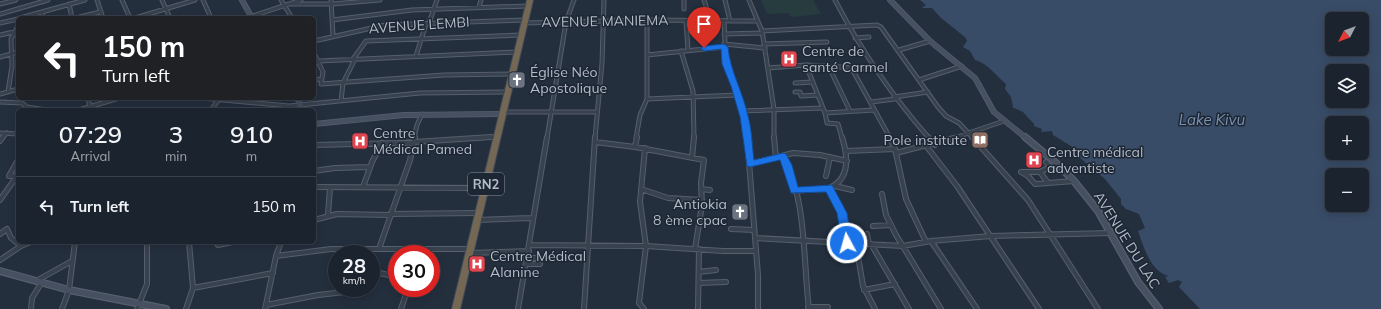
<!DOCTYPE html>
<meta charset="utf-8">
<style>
:root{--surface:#1b232e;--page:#242b36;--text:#f1f3f6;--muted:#a0a4aa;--line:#39404a}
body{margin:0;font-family:Mulish,sans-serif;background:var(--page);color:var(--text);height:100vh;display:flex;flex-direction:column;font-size:15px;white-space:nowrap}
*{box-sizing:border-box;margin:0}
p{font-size:13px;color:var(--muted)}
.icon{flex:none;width:22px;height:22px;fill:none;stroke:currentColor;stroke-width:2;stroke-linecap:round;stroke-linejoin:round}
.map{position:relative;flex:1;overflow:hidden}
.details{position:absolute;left:16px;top:108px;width:300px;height:136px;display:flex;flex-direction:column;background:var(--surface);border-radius:6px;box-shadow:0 2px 10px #0003,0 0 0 1px var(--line)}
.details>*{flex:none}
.guide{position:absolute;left:16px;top:16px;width:300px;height:84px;border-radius:6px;box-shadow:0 2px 10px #0003,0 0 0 1px var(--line);background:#202124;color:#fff;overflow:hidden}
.needle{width:26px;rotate:228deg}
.tools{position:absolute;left:1325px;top:12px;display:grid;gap:8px}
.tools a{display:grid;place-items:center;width:44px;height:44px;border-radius:6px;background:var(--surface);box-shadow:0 2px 10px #0003,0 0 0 1px var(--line);font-size:20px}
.speed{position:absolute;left:328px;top:245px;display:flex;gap:8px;font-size:20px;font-weight:700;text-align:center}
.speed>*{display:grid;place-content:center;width:52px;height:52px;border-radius:50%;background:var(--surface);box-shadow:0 2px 10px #0003,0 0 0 1px var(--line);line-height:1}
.speed small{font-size:10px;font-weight:400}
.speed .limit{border:6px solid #d22;background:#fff;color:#111}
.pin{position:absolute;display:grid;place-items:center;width:34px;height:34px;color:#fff;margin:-41px -17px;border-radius:50% 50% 50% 0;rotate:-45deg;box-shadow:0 0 4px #0007}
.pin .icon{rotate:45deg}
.me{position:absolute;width:44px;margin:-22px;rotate:354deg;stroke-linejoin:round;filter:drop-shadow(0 0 3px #0008)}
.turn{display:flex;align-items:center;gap:14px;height:84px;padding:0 20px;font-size:18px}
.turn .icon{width:52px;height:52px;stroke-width:2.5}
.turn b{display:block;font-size:28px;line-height:34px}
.eta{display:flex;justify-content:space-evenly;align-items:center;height:68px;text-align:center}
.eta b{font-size:24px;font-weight:600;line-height:28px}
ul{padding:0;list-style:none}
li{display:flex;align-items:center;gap:12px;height:60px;padding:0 20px;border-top:1px solid var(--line)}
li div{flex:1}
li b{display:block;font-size:15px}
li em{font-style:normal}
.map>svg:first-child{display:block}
.green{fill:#263c3f}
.water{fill:#394c67;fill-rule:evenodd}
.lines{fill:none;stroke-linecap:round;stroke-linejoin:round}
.street-far1-casing{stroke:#565f6c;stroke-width:5}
.street-casing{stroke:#565f6c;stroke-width:6}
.secondary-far1-casing{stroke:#565f6c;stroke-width:6}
.secondary-casing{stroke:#565f6c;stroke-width:8}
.highway-casing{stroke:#434c59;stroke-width:2}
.street-far1{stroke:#38414e;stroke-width:3}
.street{stroke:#38414e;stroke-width:4}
.secondary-far1{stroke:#465061;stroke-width:4.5}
.secondary{stroke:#465061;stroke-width:5.5}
.highway{fill:#746855;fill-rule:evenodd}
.route{fill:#1a73e8;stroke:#114b97}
.labels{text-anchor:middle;stroke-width:3;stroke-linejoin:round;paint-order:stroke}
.shield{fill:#1d2633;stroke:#878f9c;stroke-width:1}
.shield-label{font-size:13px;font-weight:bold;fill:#b4bcc9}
.street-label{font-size:14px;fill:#b4bcc9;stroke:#1d2633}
.poi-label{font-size:14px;fill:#b4bcc9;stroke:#1d2633;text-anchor:start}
.water-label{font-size:15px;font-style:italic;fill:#7c92b1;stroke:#1d2633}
</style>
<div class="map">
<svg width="1381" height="309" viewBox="0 0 1381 309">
<rect width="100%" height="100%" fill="#242f3e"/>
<path class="green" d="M761 0H813L821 14 791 17 789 13 767 14Z"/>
<path class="water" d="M920 0H1381V309H1200L1179 287 1182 282 1178 280 1169 283 1165 277 1169 276C1151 273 1143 245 1138 231L1145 228 1139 214 1126 209 1121 204V199L1105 179 1079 157V151L1053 135 1052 131 1041 132 1042 129 1034 126V124L1023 112 1012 107 1013 106 1011 97 1005 89 1006 84C995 75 989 64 975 60L970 51 963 47 967 41 966 38 940 17 932 8H922L926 5ZM1332 19H1362V49H1332ZM1332 71H1362V101H1332ZM1332 123H1362V153H1332ZM1332 175H1362V205H1332Z"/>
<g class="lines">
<defs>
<path id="street-far1" d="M97 0 103 18
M122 0 130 18
M162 0 170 18
M203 0 211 18
M281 0 292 18
M331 0 333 36
M684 0V9
M704 0 711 21
M725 0 730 21
M749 0 762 31 774 109V138
M835 0C861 50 892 96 929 138
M0 4 16 0
M69 4 72 18
M290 4H332L380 0
M479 7 481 0
M42 12 43 18
M0 14 48 0
M20 18 85 0
M76 18 100 12
M135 18 195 0
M247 18 301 0
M332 20 412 10 528 6
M686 21 688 50
M724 21 726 64 735 86 746 126 747 138
M0 23 18 19
M429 23 437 0
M524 23 647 20 757 21
M762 31 877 25 881 27 938 107 946 116 959 123 973 138
M724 34 762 33
M0 35 18 31
M855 38 869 37
M314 41 385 25 525 20
M724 44 765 48
M764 44 827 42
M899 50 930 41
M681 51 693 91 694 138
M314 53 323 72 321 84 444 75 512 74
M647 55 724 47
M416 56 426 24
M0 57 18 52
M353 59 366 41 521 35
M319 61 517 52
M806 65 825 113 874 110
M829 67 850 111
M768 68 806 65 875 69
M852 69 890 138
M314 80 321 79
M919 80 962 66
M795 83 813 82
M8 92 12 66 11 39 18 26
M795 92H800L801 96 818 95
M0 94 18 89
M894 97 928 92
M88 98 90 107 95 110
M201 98 289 106 420 93 507 92
M647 99 737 95
M248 100 257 98
M341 101 343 83 355 59
M0 102 22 103 27 107 46 110
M871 102 895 99
M79 110 119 98
M211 110 219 99
M742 111 823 108
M503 112H597
M825 113 827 123 838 124 842 138
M0 133 18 134
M2 138 7 133
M414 138 417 125 422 114
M475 138 497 137
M547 138 566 22 574 0
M595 138 602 63 604 0
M636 138 640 115 647 99V20
M954 138 1004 121"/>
<path id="street" d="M747 137 758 275V309
M774 137 776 158
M842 137C848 156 851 179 829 188L842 213 847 243
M889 137 895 149 906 199 926 242
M928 137 935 145
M972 137 1028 200 1098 309
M0 141 3 137
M595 142 635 147 704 160 701 183 702 205 695 249
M314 145 399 143 491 137
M635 147 637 137
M927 147 957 186 1039 309
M846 151 895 149
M896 153 958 137
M783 156C807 199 803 261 809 309
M692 158 694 137
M750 164 793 153 820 155 847 161
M314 171 335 168 370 167
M1040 172 1050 167 1046 162
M826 176 830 157
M1028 176 1035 184 1074 181
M1028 176 1021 172H1040L1048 183
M835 186 852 190
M314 187 485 188
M363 187 372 162 382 143
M641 189 668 198 702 200
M701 189 710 190
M794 191 829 188
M882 194 886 215 896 235 941 309
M0 200 17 176H9L18 160
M390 214 479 213
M328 215 330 188
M314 220 337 214 390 215
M477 220 532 218
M873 226 891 225
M731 229 754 230
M0 234 7 229 11 238 21 246
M867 234 869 244
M755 238 903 246 931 241 991 236 1111 233
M931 241 977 309
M216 242 218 245 233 242
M856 244 863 286 875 309
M871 244 909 309
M530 245 646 246 723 251H756
M379 249 410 160 415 137
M470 253 529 251
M276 256 331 249H470
M527 258H538
M0 260 21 246 31 242
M526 264H540
M371 271 397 277
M699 272 716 270
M36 281 72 261
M699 283 726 282
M193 288 273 273
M864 290 895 284
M266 305 318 295 345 292 348 288
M808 307H828
M31 309 32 298 42 282
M62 309 69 290 75 242
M137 309 147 284V242
M186 309 193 288 189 242
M265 309 276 256 281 242
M401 309 408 288
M518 309 547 137
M584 309 595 137
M644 309 639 303 646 246 640 202 645 148
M698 309 699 249"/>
<path id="secondary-far1" d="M242 0 252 18
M890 0 930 41 975 78 994 112 1026 138
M297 98 303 110
M314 124 404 115 502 114"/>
<path id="secondary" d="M1025 137 1056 163 1074 181 1098 211 1138 282 1159 309
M0 271 69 290 166 309"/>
<path id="highway" d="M527 0H533L460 309H452Z"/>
</defs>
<use href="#street-far1" class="street-far1-casing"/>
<use href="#street" class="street-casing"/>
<use href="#secondary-far1" class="secondary-far1-casing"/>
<use href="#secondary" class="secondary-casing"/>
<use href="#highway" class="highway-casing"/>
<use href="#street-far1" class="street-far1"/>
<use href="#street" class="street"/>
<use href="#secondary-far1" class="secondary-far1"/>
<use href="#secondary" class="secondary"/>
<use href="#highway" class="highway"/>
</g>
<path class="route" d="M724 44 728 47C730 71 743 92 748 116 752 130 752 145 754 160L783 153 786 154 792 165 798 187 832 185 847 213 852 243 850 246 847 247 842 243 837 213 826 192 791 193 780 160 750 167 747 166 740 117 731 86 722 64 721 49 704 51 700 48 704 46Z"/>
<defs>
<symbol id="hospital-square" viewBox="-11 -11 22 22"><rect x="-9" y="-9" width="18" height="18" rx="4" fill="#e0444e" stroke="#1d2633"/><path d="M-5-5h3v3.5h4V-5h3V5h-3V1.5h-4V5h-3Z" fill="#fff"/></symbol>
<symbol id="church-square" viewBox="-11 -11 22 22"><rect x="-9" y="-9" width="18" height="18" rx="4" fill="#6b7280" stroke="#1d2633"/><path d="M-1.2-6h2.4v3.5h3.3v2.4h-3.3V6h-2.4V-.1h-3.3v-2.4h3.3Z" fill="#fff"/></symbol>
<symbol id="library-square" viewBox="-11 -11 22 22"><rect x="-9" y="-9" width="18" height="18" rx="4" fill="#8d6e63" stroke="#1d2633"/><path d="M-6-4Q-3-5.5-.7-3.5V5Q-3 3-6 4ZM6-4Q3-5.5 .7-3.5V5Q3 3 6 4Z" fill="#fff"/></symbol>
</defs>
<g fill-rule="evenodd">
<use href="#hospital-square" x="779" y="49" width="20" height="20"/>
<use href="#church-square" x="507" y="70" width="20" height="20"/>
<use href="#library-square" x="970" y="130" width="20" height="20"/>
<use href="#hospital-square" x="350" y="131" width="20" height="20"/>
<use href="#hospital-square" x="1024" y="150" width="20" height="20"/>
<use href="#church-square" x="730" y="202" width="20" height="20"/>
<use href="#hospital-square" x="467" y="254" width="20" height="20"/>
</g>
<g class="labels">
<rect class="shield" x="468" y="173" width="36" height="22" rx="3"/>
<g class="shield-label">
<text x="486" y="189">RN2</text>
</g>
<g class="street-label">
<text transform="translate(605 21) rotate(-1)" y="5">AVENUE MANIEMA</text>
<text transform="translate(419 25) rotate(-4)" y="5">AVENUE LEMBI</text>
<text transform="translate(1127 240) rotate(58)" y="5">AVENUE DU LAC</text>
</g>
<g class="poi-label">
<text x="802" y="56">Centre de<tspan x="802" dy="16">santé Carmel</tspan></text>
<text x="530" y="77">Église Néo<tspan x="530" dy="16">Apostolique</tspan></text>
<text x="373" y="138">Centre<tspan x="373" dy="16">Médical Pamed</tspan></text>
<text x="967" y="145" text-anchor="end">Pole institute</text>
<text x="1047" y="157">Centre médical<tspan x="1047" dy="16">adventiste</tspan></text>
<text x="727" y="209" text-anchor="end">Antiokia<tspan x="727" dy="16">8 ème cpac</tspan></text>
<text x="490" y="261">Centre Médical<tspan x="490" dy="16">Alanine</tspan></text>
</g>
<g class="water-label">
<text x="1212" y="125">Lake Kivu</text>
</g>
</g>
</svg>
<div class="tools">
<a><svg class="needle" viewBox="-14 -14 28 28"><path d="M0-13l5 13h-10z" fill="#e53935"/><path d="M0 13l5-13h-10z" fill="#a0a4aa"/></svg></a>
<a><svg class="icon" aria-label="layers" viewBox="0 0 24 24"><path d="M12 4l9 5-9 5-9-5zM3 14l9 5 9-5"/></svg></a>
<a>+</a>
<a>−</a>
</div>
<div class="speed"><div>28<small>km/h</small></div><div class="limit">30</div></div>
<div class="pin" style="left:704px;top:48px;background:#d93025"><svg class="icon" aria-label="arrive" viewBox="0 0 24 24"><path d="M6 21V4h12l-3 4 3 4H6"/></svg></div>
<svg class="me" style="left:847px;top:243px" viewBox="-20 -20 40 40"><circle r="17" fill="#1a73e8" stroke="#fff" stroke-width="3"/><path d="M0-11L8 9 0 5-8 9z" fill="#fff"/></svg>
<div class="guide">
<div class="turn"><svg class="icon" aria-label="left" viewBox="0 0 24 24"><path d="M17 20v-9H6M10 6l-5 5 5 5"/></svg><div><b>150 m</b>Turn left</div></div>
</div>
<section class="details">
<div class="eta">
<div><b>07:29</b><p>Arrival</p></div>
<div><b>3</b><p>min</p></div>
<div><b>910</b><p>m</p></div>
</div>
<ul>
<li><svg class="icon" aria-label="left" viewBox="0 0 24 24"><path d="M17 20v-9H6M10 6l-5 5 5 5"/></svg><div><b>Turn left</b></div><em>150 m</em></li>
</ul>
</section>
</div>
